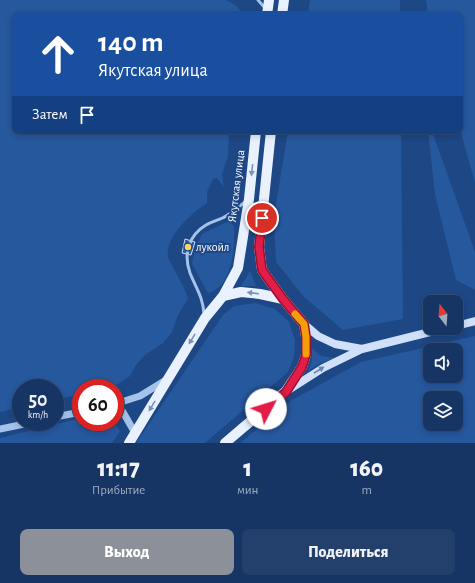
<!DOCTYPE html>
<html lang="ru">
<meta charset="utf-8">
<style>
:root{--surface:#163564;--page:#23406d;--text:#f1f3f6;--muted:#9eabbf;--line:#355078;--accent:#8c9099}
body{margin:0;font-family:"Alegreya Sans",sans-serif;background:var(--page);color:var(--text);height:100vh;display:flex;flex-direction:column;font-size:15px;white-space:nowrap}
*{box-sizing:border-box;margin:0}
p{font-size:13px;color:var(--muted)}
.icon{flex:none;width:22px;height:22px;fill:none;stroke:currentColor;stroke-width:2;stroke-linecap:round;stroke-linejoin:round}
.map{position:relative;height:443px;overflow:hidden}
.sheet{display:flex;flex-direction:column;background:var(--surface);flex:1}
.sheet>*{flex:none}
.hud{position:absolute;left:12px;top:12px;width:451px;height:122px;border-radius:8px;box-shadow:0 2px 6px #0003,0 0 0 1px var(--line);background:#1a4fa0;color:#fff;overflow:hidden}
.needle{width:26px;rotate:343deg}
.buttons{position:absolute;left:423px;top:295px;display:grid;gap:8px}
.buttons a{display:grid;place-items:center;width:40px;height:40px;border-radius:8px;background:var(--surface);box-shadow:0 2px 6px #0003,0 0 0 1px var(--line);font-size:20px}
.speed{position:absolute;left:12px;top:379px;display:flex;gap:8px;font-size:20px;font-weight:700;text-align:center}
.speed>*{display:grid;place-content:center;width:52px;height:52px;border-radius:50%;background:var(--surface);box-shadow:0 2px 6px #0003,0 0 0 1px var(--line);line-height:1}
.speed small{font-size:10px;font-weight:400}
.speed .limit{border:6px solid #d22;background:#fff;color:#111}
.pin{position:absolute;display:grid;place-items:center;width:34px;height:34px;color:#fff;margin:-17px;border:2px solid #fff;border-radius:50%;box-shadow:0 1px 4px #0007}
.me{position:absolute;width:44px;margin:-22px;rotate:50deg;stroke-linejoin:round;filter:drop-shadow(0 0 3px #0008)}
.turn{display:flex;align-items:center;gap:14px;height:84px;padding:0 20px;font-size:18px}
.turn .icon{width:52px;height:52px;stroke-width:2.5}
.turn b{display:block;font-size:28px;line-height:34px}
.then{display:flex;align-items:center;height:38px;padding:0 20px;background:#0003;gap:8px;font-size:15px}
.eta{display:flex;justify-content:space-evenly;align-items:center;height:68px;text-align:center}
.eta b{font-size:24px;font-weight:800;line-height:28px}
.action{display:flex;gap:8px;margin-top:auto;padding:8px 20px}
.action a{flex:1;height:46px;border-radius:8px;background:var(--accent);color:#fff;font-size:16px;font-weight:800;line-height:46px;text-align:center}
.action a+a{background:var(--page);color:var(--text)}
.map>svg:first-child{display:block}
.green{fill:#26589e;fill-rule:evenodd}
.building{fill:#2c5da3;stroke:#c9ddf8}
.lines{fill:none;stroke-linecap:round;stroke-linejoin:round}
.service{stroke:#a5c2eb;stroke-width:3}
.tertiary{stroke:#a5c2eb;stroke-width:7}
.secondary{stroke:#d0e0f8;stroke-width:8}
.primary{stroke:#e9f0fe;stroke-width:10}
.oneway{fill:#7993bb}
.oneway2{fill:#6584b3}
.route-casing{stroke:#92132f;stroke-width:10}
.route{stroke:#e11d48;stroke-width:7}
.slow{stroke:#f59e0b;stroke-width:7}
.poi-dot{fill:#fad463;stroke:#1d4785;stroke-width:1.5}
.labels{text-anchor:middle;stroke-width:4;stroke-linejoin:round;paint-order:stroke}
.street-label{font-size:12px;fill:#fff;stroke:#1d4785}
.poi-label{font-size:12px;fill:#fff;stroke:#1d4785;text-anchor:start}
</style>
<div class="map">
<svg width="475" height="443" viewBox="0 0 475 443">
<rect width="100%" height="100%" fill="#1d4785"/>
<path class="green" d="M0 0H226C233 3 240 7 242 15H15V131H229L228 156 222 175 224 187 217 178 213 179 207 192V203C192 213 165 236 168 257 168 259 171 263 172 265 177 276 185 287 188 299L178 315 172 332 163 343 145 355 136 365 130 376 115 386 107 388H81V394L55 400V388H21V407L0 412Z
M310 0H400V15H308Z
M426 0H475V183L460 129V15H428Z
M288 131H401L403 319 343 330 304 297 276 262 274 216Z
M428 131H432L475 252V290L456 280 435 194Z
M229 221 234 226C235 247 233 287 208 293L192 264 196 246 202 234Z
M250 271 256 286H241Z
M255 303 275 309 289 322 295 340 294 357 288 372 205 443H136L223 315 234 306Z
M475 336V443H240L292 400 361 362ZM430 350H456V376H430ZM430 398H456V424H430Z
M312 348 321 356 334 358 319 364 308 371 312 360Z
M81 418V422H114L120 431 112 443H0V438Z"/>
<path class="building" d="M185 239 195 242 191 255 182 253Z"/>
<g class="lines">
<path class="service" d="M258 0 265 8
M204 314C203 297 196 288 190 273 183 254 189 235 206 225 213 221 220 220 226 216 233 212 240 206 246 201"/>
<path class="tertiary" d="M115 404 140 396 166 380
M115 408 123 412 135 433
M55 417 81 412
M0 429 34 422"/>
<path class="secondary" d="M304 324 318 336 335 344 362 349
M456 326 475 321
M287 391 323 368 362 349 446 328"/>
<path class="primary" d="M267 15 269 0
M282 15 284 0
M223 296 241 292 260 294 283 299
M129 443 205 318 223 296 238 268 249 199 256 131
M225 443 286 391 302 367 306 355V337L304 324 283 299 262 270 259 247 271 131"/>
</g>
<defs><path id="oneway-solid" d="M-6-.8H1V-3.2L6.5 0L1 3.2V.8H-6Z"/></defs>
<g class="oneway">
<use href="#oneway-solid" transform="translate(252 170) rotate(96)"/>
<use href="#oneway-solid" transform="translate(253 293) rotate(-173)"/>
<use href="#oneway-solid" transform="translate(192 339) rotate(121)"/>
<use href="#oneway-solid" transform="translate(152 406) rotate(121)"/>
</g>
<use class="oneway2" href="#oneway-solid" transform="translate(319 370) rotate(-32)"/>
<g class="lines">
<defs>
<path id="route" d="M262 218 259 247 262 270 283 299 304 324 306 337V355L302 367 286 392 266 409"/>
</defs>
<use href="#route" class="route-casing"/>
<use href="#route" class="route"/>
<path class="slow" d="M295 314 304 324 306 337V354"/>
</g>
<circle class="poi-dot" cx="188" cy="247" r="4"/>
<g class="labels">
<g class="street-label">
<text transform="translate(236 186) rotate(-83)" y="4">Якутская улица</text>
</g>
<g class="poi-label">
<text x="196" y="251">лукойл</text>
</g>
</g>
</svg>
<div class="buttons">
<a><svg class="needle" viewBox="-14 -14 28 28"><path d="M0-13l5 13h-10z" fill="#e53935"/><path d="M0 13l5-13h-10z" fill="#9eabbf"/></svg></a>
<a><svg class="icon" aria-label="sound" viewBox="0 0 24 24"><path d="M4 9h4l5-4v14l-5-4H4zM17 9q2 3 0 6"/></svg></a>
<a><svg class="icon" aria-label="layers" viewBox="0 0 24 24"><path d="M12 4l9 5-9 5-9-5zM3 14l9 5 9-5"/></svg></a>
</div>
<div class="speed"><div>50<small>km/h</small></div><div class="limit">60</div></div>
<div class="pin" style="left:262px;top:218px;background:#d93025"><svg class="icon" aria-label="arrive" viewBox="0 0 24 24"><path d="M6 21V4h12l-3 4 3 4H6"/></svg></div>
<svg class="me" style="left:266px;top:409px" viewBox="-20 -20 40 40"><circle r="19" fill="#fff"/><path d="M0-13L10 11 0 6-10 11z" fill="#e11d48"/></svg>
<div class="hud">
<div class="turn"><svg class="icon" aria-label="ahead" viewBox="0 0 24 24"><path d="M12 20V5M6 11l6-6 6 6"/></svg><div><b>140 m</b>Якутская улица</div></div>
<div class="then">Затем<svg class="icon" aria-label="arrive" viewBox="0 0 24 24"><path d="M6 21V4h12l-3 4 3 4H6"/></svg></div>
</div>
</div>
<section class="sheet">
<div class="eta">
<div><b>11:17</b><p>Прибытие</p></div>
<div><b>1</b><p>мин</p></div>
<div><b>160</b><p>m</p></div>
</div>
<div class="action"><a>Выход</a><a>Поделиться</a></div>
</section>
